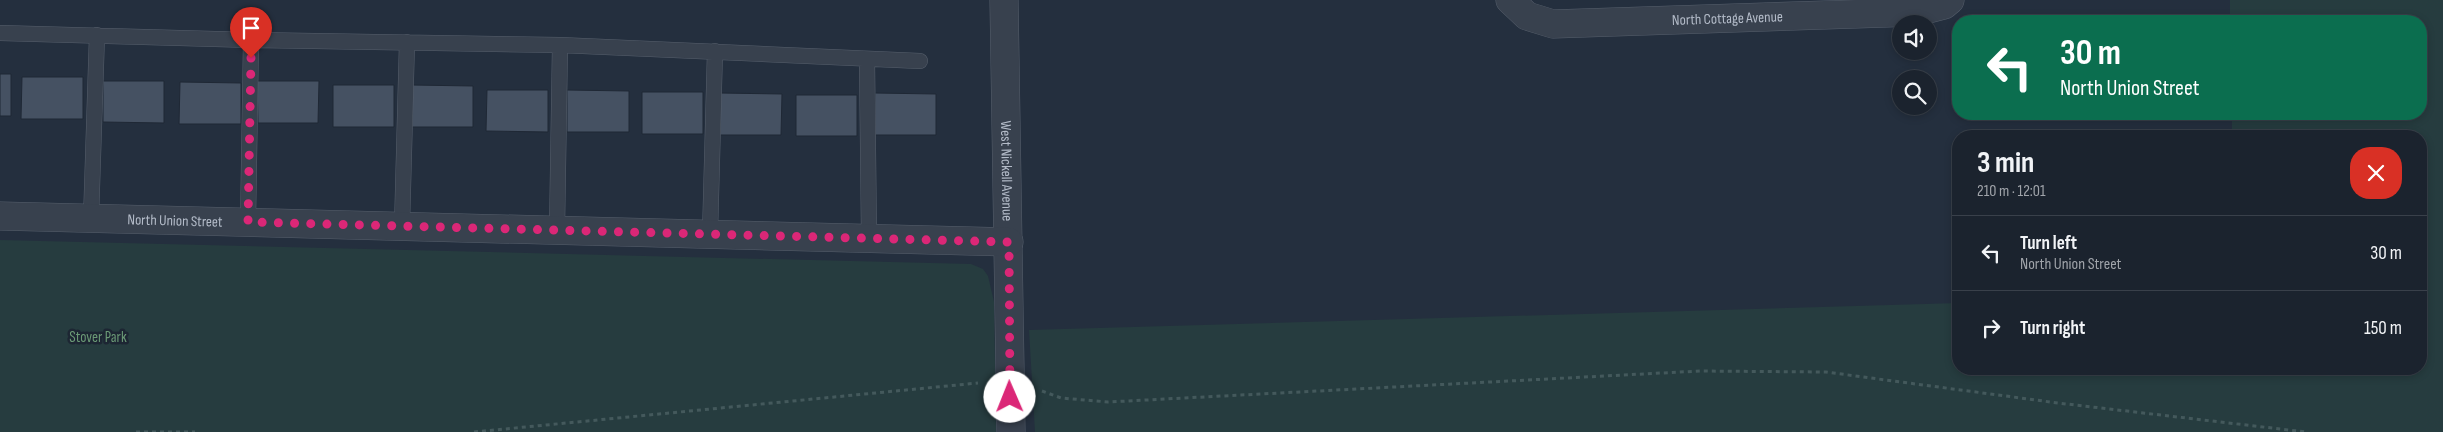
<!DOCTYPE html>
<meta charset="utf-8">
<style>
:root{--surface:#1b232e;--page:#282f3a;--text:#f1f3f6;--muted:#a0a4aa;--line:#39404a}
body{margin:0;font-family:"Sofia Sans Condensed",sans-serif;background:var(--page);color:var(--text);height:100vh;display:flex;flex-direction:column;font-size:19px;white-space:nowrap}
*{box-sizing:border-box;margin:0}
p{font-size:16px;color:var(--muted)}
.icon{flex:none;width:28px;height:28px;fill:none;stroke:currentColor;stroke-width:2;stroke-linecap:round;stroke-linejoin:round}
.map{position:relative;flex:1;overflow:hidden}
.sheet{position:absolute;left:1952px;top:130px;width:475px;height:245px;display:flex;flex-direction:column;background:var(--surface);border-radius:20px;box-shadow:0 2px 8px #0003,0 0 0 1px var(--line)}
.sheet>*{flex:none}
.guide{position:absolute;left:1952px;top:15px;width:475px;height:105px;border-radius:20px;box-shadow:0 2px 8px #0003,0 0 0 1px var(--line);background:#0b6e4f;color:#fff;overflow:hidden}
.controls{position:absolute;left:1892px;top:15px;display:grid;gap:10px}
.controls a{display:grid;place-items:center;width:45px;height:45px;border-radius:50%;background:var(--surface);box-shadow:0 2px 8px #0003,0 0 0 1px var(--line);font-size:25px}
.pin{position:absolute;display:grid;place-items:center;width:42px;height:42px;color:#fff;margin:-51px -21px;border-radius:50% 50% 50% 0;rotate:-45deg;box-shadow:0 0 5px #0007}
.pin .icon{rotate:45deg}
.me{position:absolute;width:55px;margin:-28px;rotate:359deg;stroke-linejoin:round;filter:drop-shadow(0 0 4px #0008)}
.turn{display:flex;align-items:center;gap:18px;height:105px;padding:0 25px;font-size:22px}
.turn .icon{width:65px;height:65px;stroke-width:2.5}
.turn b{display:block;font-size:35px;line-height:42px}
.round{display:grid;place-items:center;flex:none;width:52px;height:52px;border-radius:20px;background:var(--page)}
.overview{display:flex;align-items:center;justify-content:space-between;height:85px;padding:0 25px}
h1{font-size:30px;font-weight:700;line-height:38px}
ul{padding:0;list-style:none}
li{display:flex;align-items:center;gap:15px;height:75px;padding:0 25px;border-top:1px solid var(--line)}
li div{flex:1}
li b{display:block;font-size:19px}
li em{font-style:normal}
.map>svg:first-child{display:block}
.green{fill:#263c3f}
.building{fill:#455162;stroke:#1f2835}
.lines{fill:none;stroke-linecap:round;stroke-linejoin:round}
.service-casing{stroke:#565f6c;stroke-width:16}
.minor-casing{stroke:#565f6c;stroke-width:29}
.path{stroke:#44595c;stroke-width:3;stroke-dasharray:4 4;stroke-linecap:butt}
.service{stroke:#38414e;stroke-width:15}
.minor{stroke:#38414e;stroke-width:28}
.route{stroke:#db2777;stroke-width:9;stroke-dasharray:0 16.2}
.labels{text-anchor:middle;stroke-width:5;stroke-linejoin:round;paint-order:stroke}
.street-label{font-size:15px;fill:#b4bcc9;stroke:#1d2633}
.park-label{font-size:15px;fill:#6b9a76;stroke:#1d2633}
</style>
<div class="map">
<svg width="2443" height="432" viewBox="0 0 2443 432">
<rect width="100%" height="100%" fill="#242f3e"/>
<path class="green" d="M2230 0H2443V432H1035L1029 330 1959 303V369H2421V136H2232V114H2421V21H2230Z
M0 240 971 264 983 269 988 276 994 302 996 432H0Z"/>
<path class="building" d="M0 74H11V116H0Z
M22 77H83V119H21Z
M103 81H164V123L103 122Z
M257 81H319L318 123H258Z
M180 82 241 83V124H179Z
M333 85H394V127H333Z
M412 85 473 86V127H412Z
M487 90H548V132L486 131Z
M567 90 629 91V132H567Z
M642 92H703V134H642Z
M720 93 782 94 781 135H720Z
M875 93 936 94V135H875Z
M796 95H857V136H796Z"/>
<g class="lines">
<defs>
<path id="service" d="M0 33 251 40 560 45 920 61
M867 59 869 238
M91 219 97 35
M248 223 251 40
M402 226 407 42
M557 230 560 45
M710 234 715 51"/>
<g id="minor">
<path id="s1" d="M1004 0 1011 432"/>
<path id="s2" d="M1510 0 1527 16 1553 24 1917 12 1944 5 1950 0"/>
<path id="s3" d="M0 216 1009 242"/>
</g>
</defs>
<use href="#service" class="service-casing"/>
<use href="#minor" class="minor-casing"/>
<path class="path" d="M1042 391 1061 398 1108 402 1700 371 1826 372 2058 403 2306 432
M136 432H195
M474 432 978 383"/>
<use href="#service" class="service"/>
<use href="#minor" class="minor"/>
</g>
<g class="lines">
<path class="route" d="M251 58 248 222 1009 242 1010 397"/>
</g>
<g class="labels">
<g class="street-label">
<text dy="5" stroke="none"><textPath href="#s2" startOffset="225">North Cottage Avenue</textPath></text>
<text dy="5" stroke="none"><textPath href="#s1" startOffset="171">West Nickell Avenue</textPath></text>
<text dy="5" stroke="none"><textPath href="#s3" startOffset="175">North Union Street</textPath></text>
</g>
<g class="park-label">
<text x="98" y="342">Stover Park</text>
</g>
</g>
</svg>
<div class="controls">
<a><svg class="icon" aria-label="sound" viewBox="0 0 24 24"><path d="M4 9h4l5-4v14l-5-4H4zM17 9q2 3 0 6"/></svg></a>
<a><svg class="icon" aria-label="search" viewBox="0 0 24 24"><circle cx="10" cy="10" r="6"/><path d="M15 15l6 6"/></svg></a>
</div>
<div class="pin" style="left:251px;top:58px;background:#d93025"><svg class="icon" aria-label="arrive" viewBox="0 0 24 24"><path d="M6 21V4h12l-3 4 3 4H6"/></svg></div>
<svg class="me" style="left:1010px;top:397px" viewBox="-20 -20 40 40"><circle r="19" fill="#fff"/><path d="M0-13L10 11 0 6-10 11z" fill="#db2777"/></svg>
<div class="guide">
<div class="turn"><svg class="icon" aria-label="left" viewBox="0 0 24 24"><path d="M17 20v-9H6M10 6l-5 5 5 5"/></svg><div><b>30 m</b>North Union Street</div></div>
</div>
<section class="sheet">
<div class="overview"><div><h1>3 min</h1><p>210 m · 12:01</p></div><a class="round" style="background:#d93025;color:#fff"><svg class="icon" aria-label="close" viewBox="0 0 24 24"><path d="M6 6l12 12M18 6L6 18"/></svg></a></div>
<ul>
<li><svg class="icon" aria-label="left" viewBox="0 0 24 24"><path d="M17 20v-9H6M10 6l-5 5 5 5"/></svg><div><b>Turn left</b><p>North Union Street</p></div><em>30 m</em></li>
<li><svg class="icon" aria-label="right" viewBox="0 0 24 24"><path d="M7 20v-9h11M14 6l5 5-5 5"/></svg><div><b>Turn right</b></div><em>150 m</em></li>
</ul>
</section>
</div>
